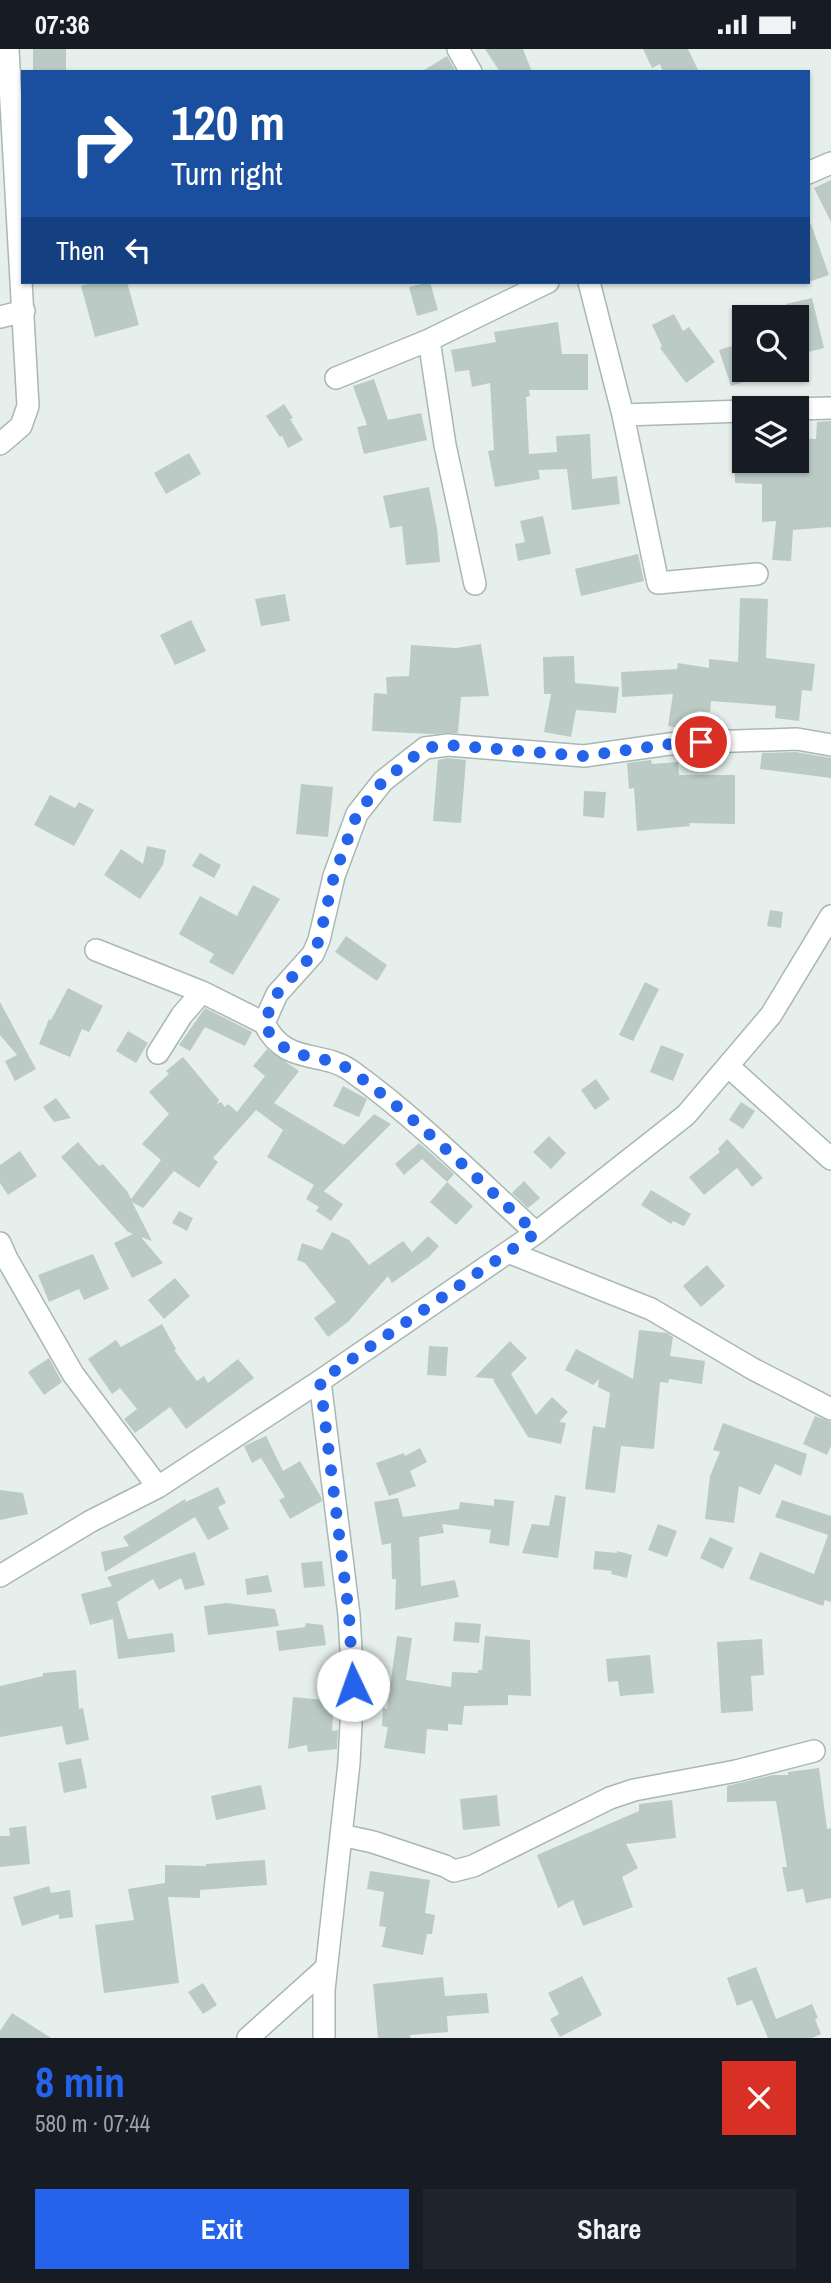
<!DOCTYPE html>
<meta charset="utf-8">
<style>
:root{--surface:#171b24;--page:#20242c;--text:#f1f3f6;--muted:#9ea1a6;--accent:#2563eb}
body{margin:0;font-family:"Archivo Narrow",sans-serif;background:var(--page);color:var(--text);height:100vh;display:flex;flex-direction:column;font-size:26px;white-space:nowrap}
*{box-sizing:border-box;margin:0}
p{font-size:23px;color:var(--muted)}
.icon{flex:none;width:38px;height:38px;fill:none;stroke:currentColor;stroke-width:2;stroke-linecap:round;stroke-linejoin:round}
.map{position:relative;height:1989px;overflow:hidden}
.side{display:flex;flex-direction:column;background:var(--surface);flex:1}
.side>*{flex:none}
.top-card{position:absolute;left:21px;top:21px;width:789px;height:214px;border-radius:0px;box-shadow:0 2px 5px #0004;background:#1a4fa0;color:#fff;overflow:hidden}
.fabs{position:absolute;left:732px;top:256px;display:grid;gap:14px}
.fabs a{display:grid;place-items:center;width:77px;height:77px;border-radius:0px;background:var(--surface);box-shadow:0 2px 5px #0004;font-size:35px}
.pin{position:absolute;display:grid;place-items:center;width:60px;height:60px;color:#fff;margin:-30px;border:4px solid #fff;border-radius:50%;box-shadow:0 2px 7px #0007}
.me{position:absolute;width:77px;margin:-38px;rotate:357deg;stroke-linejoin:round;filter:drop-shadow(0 0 5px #0008)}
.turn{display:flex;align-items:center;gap:24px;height:147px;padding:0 35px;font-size:32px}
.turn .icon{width:91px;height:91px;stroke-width:2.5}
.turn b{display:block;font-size:49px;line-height:60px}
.then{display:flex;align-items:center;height:66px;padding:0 35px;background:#0003;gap:14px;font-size:26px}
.round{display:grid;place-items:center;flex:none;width:74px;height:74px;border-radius:0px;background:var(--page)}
.overview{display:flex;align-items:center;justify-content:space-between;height:119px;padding:0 35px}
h1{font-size:42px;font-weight:800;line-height:52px;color:var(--accent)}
.action{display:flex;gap:14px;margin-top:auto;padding:14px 35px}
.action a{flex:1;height:80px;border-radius:0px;background:var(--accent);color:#fff;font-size:28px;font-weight:800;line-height:80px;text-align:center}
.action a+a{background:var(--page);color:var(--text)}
.status{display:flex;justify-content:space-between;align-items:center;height:49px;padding:0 35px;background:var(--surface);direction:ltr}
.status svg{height:19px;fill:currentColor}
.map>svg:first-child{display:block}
.building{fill:#bbcac4}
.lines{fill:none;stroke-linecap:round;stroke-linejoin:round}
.minor-casing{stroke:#a8b8b2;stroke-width:24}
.minor{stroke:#fff;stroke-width:21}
.route{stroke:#2563eb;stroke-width:12;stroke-dasharray:0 21.6}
</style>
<div class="status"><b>07:36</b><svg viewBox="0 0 49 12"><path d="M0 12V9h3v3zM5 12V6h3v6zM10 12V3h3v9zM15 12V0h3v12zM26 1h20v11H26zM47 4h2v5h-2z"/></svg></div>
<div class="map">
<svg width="831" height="1989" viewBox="0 0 831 1989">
<rect width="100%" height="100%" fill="#e6efeb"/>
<path class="building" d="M33 0H66V22H33Z
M485 0H523L532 23H500Z
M643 0H688L699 23H663L660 15 652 19Z
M447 7 456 23H421Z
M831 131V173L814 139Z
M808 175H811L829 226 808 233Z
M96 233H127L139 276 95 288 81 237Z
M430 233 438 261 417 267 409 238Z
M812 249 824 299 796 306V268H789L786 255Z
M674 265 683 282 689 278 715 313 686 334 660 299 662 297 652 276Z
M558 273 562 305H588V341H529L530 347 526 348 529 405 557 403 556 387 590 385 592 430 617 427 620 455 572 461 567 420 538 421 540 430 495 438 488 402 494 401 490 334 472 338 469 321 455 323 451 301 496 293 494 283Z
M744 293V320H773V323L731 337 719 301Z
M374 330 388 371 421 364 427 391 364 405 357 378 367 376 353 337Z
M284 355 293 369 290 370 303 391 288 399 282 387 280 388 266 367Z
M831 372V478L793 481 791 512 772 511 776 472 762 473V435L735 434V418H739V411H796V389L816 390 817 373Z
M189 404 201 425 166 445 154 424Z
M429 438 437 479 440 513 406 516 402 477 390 479 383 447Z
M543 467 551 505 518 512 515 495 525 493 520 472Z
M638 505 644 532 581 547 575 520Z
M285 545 290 572 261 577 255 550Z
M740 549 768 550 766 609 815 615 812 642 802 641 799 672 775 669 776 657 711 652 710 663 697 662 695 680H686L668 677 673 645 622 648 621 623 677 620 678 614 709 619V610L738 613Z
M191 571 206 602 175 616 160 586Z
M481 595 489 647 461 648 458 684 431 685 372 682 374 644 387 645 386 628 409 627 411 596 456 599Z
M574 607 575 634 619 638 616 664 576 661 571 688 544 683 551 645H544L543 608Z
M796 703 831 709V729L760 720 762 704Z
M448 709 466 711 461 774 433 772 438 711Z
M651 711 652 715 678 713 679 726H735V775L689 774 690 777 637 782 634 739 629 740 627 714Z
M301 735 333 738 328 788 296 785Z
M584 742 606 743 604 769 583 767Z
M50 746 75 759 79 753 94 761 74 797 34 776Z
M147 797 166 801 163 816 140 850 104 826 121 800 143 815Z
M200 804 221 816 214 829 192 817Z
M253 836 280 850 233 926 209 913 214 905 179 885 200 847 237 867Z
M770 861 783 863 781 879 767 877Z
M346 887 387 916 377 932 335 903Z
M645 933 659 940 633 992 619 986Z
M68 939 103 957 89 983 82 980 70 1008 39 995 49 970 51 971Z
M0 953 36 1020 15 1032 5 1012 17 1006 0 986Z
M205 959 252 983 245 997 205 978 190 1002 179 996Z
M128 982 148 994 136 1014 116 1002Z
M661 996 684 1005 673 1032 650 1023Z
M267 1000 299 1022 274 1054 344 1096 374 1065 391 1075 324 1142 322 1141 343 1155 331 1172 316 1162 319 1158 306 1150 314 1136 267 1108 283 1081 256 1061 213 1109 218 1113 199 1139 174 1122 143 1159 132 1153 152 1192 141 1188 163 1214 132 1229 114 1194 133 1185 127 1182 61 1108 78 1093 99 1117 103 1115 127 1142 131 1150 161 1111 142 1095 169 1065 149 1043 169 1025 166 1022 183 1008 219 1051 217 1055 221 1053 225 1058 228 1055 237 1063 265 1027 253 1017Z
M596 1030 610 1050 595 1061 581 1041Z
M343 1037 367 1050 359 1068 333 1057Z
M56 1049 71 1069 54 1073 43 1058Z
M741 1053 755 1062 743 1080 729 1071Z
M549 1087 566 1104 551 1120 533 1103Z
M727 1090 763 1129 752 1138 737 1119 704 1146 689 1128 720 1103 718 1100Z
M419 1094 454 1125 447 1133 422 1110 404 1126 395 1115Z
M20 1102 37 1127 8 1146 0 1134V1116Z
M524 1132 540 1149 528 1159 512 1144Z
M447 1133 473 1157 456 1176 430 1153Z
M651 1141 691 1165 684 1177 673 1172 671 1175 641 1156Z
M179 1162 193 1169 187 1182 172 1174Z
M332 1183 349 1191 369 1216 403 1192 412 1203 428 1187 439 1197 429 1208 392 1234 388 1227 349 1272 328 1288 314 1269 336 1253 305 1214 297 1211 302 1194 322 1201Z
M93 1205 109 1240 84 1251 79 1240 49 1253 38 1226Z
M707 1216 725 1237 701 1258 683 1237Z
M175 1229 190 1247 164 1270 148 1251Z
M162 1275 176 1300 174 1301 197 1332 204 1327 208 1334 238 1310 254 1329 186 1380 170 1358 135 1384 124 1370 137 1360 120 1339 112 1345 88 1310 116 1291 121 1298Z
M639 1281 667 1284 673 1288 670 1307 705 1312 702 1335 669 1330 668 1334 660 1333 654 1400 621 1397 615 1444 585 1440 593 1377 605 1379 610 1344 598 1338 599 1330 593 1336 565 1321 576 1300 633 1330Z
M510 1292 527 1309 511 1325 536 1366 552 1348 568 1363 559 1373 566 1374 561 1395 528 1388 493 1331 495 1330 475 1328Z
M429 1297 448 1298 446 1327 427 1326Z
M49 1309 62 1333 44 1346 28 1323Z
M815 1367 831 1373V1397L827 1406 803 1395Z
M723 1374 807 1405 801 1427 775 1415 760 1446 739 1437 734 1474 705 1470 710 1427 720 1403 713 1401Z
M266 1387 283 1422 300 1412 321 1448 322 1452 290 1470 279 1451 285 1448 261 1409 252 1414 244 1397Z
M420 1399 427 1413 410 1422 416 1437 389 1447 376 1414 404 1404 405 1407Z
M218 1438 226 1454 218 1458 229 1480 208 1491 195 1468 105 1523 101 1503 129 1497 123 1488 185 1450 186 1453Z
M0 1441 23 1444 28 1465 0 1471Z
M555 1446 566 1448 558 1509 522 1504 532 1475 549 1477Z
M398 1449 403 1468 459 1460 460 1453 494 1457V1450L514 1452 509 1497 489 1494 491 1481 442 1475 444 1484 419 1488 421 1537 455 1531 459 1548 395 1561 396 1530H392L391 1494 382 1496 374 1453Z
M782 1451 831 1467V1553L825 1551 823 1557 749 1530 760 1503 814 1525 828 1486 775 1468Z
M658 1475 677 1482 667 1508 648 1501Z
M710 1488 733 1499 723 1520 700 1509Z
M595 1502 617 1504V1502L632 1506 627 1529 611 1525 612 1522 593 1520Z
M195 1503 205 1536 185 1541 181 1529 159 1541 153 1530 117 1553 128 1590 173 1584 175 1603 118 1610 113 1570 90 1576 81 1545 112 1537 107 1528Z
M322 1512 325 1537 304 1539 301 1514Z
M268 1526 272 1543 247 1546 245 1530Z
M226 1554 275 1560 279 1577 208 1586 204 1557Z
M455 1573 481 1575 479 1594 453 1592Z
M306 1574 323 1576 326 1596 279 1602 276 1582 305 1578Z
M397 1587 412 1589 406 1631 451 1638 452 1623 478 1624V1621H482L485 1587 530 1591 531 1647 508 1646V1656L464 1657 462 1676 448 1675V1682L427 1680 425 1705 384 1699 388 1678 382 1677 383 1659 387 1660Z
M762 1590 764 1626 751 1627 753 1662 721 1664 717 1593Z
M650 1606 654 1644 620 1647 618 1632 608 1633 606 1610Z
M76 1621 79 1660 83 1659 89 1691 66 1696 62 1677 0 1688V1637L43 1627V1624Z
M293 1648 334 1652 332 1682 338 1681 337 1700 308 1703 307 1696 288 1700Z
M81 1709 87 1739 64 1744 58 1714Z
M819 1719 827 1780 831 1779V1849L806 1854 803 1840 787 1843 782 1818H787L776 1752 727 1753V1737L773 1726H788V1723Z
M261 1736 266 1760 216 1771 211 1747Z
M497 1746 500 1777 463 1781 460 1750Z
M672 1751 676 1789 626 1795 638 1819 622 1828 633 1858 583 1877 573 1851 558 1859 537 1806 639 1762V1755Z
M26 1777 30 1815 0 1818V1787H10L9 1779Z
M265 1811 267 1836 200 1841V1849L168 1848 179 1934 104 1944 95 1876 134 1871 128 1840 165 1834V1816L206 1817V1815Z
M370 1822 430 1831 425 1864 435 1866 432 1885H427L423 1906 382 1898 386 1878 379 1877 384 1843 367 1840Z
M49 1837 51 1844 70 1841 73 1868 59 1870V1865L22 1877 13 1848Z
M756 1918 776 1970 812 1955 818 1969 815 1970 821 1985 812 1989H768L752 1951 737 1957 727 1929Z
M582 1927 602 1966 560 1988 550 1970 559 1965 548 1944Z
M443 1928 445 1947 487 1944 489 1964 447 1967 448 1983 410 1986 411 1989H378L373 1935Z
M203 1934 217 1956 203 1965 188 1943Z
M12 1964 51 1989H0V1982Z"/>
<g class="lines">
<defs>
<path id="minor" d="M458 0 471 23
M808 124 831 114
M589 233 623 366 658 534 757 525
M0 268 24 262
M429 291 445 396 475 535
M336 329 429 291 548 233
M796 360 831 359
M623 366 744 362
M0 395 21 377 28 357 8 0
M96 901 202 943 264 974
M158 1004 182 966 202 943
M728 1017 831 1110
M536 1184C476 1129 417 1069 350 1021 321 1001 285 1017 264 974L277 945 313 905 319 891 334 827 357 765 383 732 425 699 448 696 584 707 677 694 797 690 831 696
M0 1194 7 1210 73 1325 158 1438
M508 1203 651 1260 753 1320 831 1360
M320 1332 349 1566 353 1636 349 1714 324 1941V1989
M0 1527 91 1472 158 1438 320 1332 536 1184 686 1066 771 966 831 867
M341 1786 373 1793 445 1817 454 1822 473 1817 610 1749 634 1741 736 1722 814 1702
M248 1989 326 1919"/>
</defs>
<use href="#minor" class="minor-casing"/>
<use href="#minor" class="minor"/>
</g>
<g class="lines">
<path class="route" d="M353 1636 349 1566 320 1332 536 1184C476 1129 417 1069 350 1021 321 1001 284 1017 264 974L276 946 313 905 319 891 334 827 357 765 383 732 425 699 448 696 584 707 677 694 701 693"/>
</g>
</svg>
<div class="fabs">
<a><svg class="icon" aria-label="search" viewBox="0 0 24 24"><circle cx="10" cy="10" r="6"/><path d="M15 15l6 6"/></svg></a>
<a><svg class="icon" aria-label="layers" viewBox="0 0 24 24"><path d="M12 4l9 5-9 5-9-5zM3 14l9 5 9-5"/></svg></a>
</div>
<div class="pin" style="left:701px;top:693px;background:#d93025"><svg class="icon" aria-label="arrive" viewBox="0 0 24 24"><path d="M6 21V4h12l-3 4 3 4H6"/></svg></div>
<svg class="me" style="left:353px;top:1636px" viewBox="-20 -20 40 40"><circle r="19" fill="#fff"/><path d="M0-13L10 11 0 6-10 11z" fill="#2563eb"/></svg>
<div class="top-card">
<div class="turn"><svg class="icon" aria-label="right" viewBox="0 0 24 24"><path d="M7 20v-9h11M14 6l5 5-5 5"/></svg><div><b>120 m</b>Turn right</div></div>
<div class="then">Then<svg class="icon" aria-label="left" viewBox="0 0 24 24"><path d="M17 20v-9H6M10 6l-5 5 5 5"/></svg></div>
</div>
</div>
<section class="side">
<div class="overview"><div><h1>8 min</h1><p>580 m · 07:44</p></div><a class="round" style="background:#d93025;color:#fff"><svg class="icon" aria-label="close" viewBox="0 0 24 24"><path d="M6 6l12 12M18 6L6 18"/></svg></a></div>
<div class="action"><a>Exit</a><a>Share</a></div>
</section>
